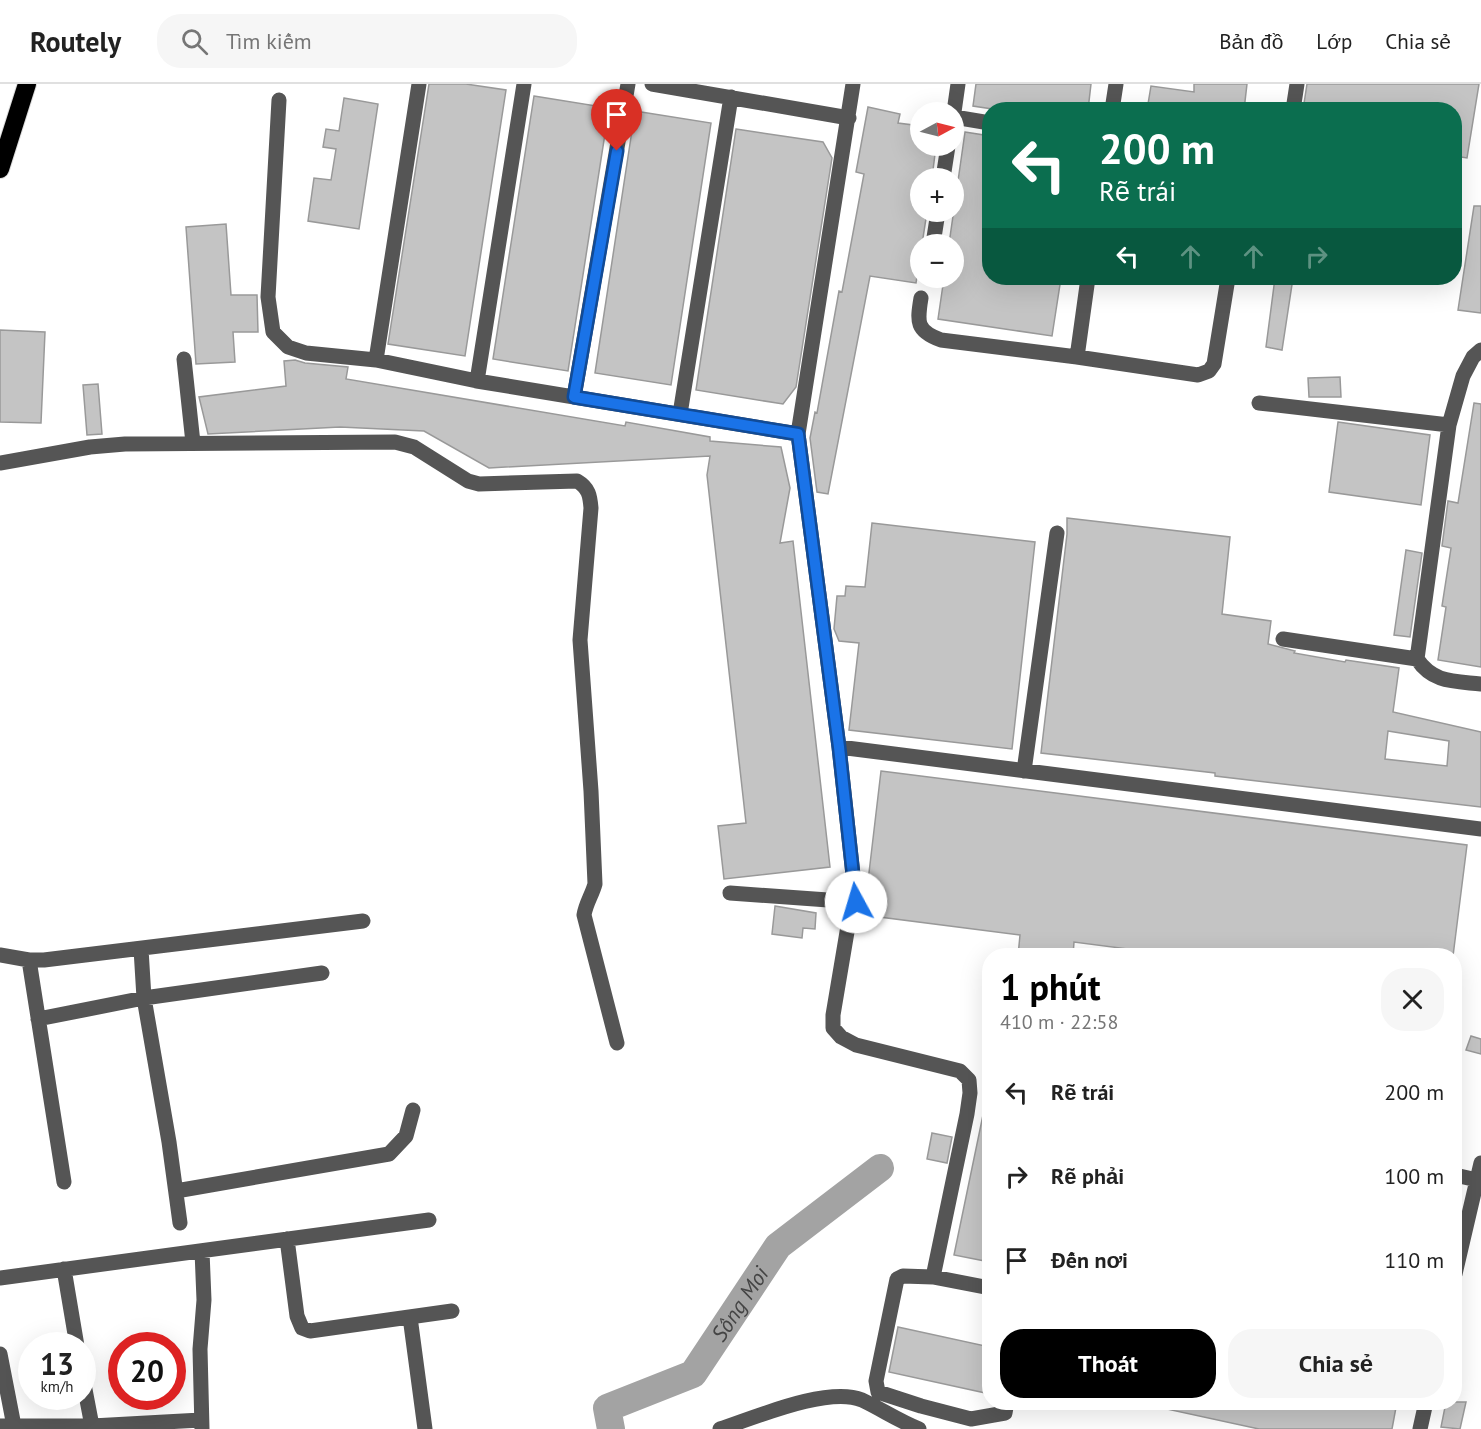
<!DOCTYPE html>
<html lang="vi">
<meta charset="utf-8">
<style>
:root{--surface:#fff;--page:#f6f6f6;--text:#222;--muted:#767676;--line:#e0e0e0;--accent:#000}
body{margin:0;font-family:"PT Sans",sans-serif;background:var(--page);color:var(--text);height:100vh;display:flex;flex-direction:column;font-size:22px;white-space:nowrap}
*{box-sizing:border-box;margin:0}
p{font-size:20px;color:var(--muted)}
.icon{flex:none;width:33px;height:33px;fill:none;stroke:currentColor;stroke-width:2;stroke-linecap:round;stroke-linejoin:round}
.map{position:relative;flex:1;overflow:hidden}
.drawer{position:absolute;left:982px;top:864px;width:480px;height:462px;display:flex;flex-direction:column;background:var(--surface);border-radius:24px;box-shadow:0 6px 24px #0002}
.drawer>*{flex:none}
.top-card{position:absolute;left:982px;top:18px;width:480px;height:183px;border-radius:24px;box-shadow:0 6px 24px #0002;background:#0b6e4f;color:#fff;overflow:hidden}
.needle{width:39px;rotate:83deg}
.tools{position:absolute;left:910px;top:18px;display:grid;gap:12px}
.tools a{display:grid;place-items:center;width:54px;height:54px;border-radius:50%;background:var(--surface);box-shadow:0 6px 24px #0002;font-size:30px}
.speed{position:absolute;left:18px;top:1248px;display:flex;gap:12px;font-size:30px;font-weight:700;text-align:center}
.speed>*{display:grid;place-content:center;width:78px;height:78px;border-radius:50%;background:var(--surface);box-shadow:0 6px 24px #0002;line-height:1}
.speed small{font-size:15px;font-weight:400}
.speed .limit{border:9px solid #d22;background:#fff;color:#111}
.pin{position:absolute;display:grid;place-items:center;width:51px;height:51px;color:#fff;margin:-62px -26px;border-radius:50% 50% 50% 0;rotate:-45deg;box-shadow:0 0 6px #0007}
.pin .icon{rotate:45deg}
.me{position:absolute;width:66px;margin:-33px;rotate:354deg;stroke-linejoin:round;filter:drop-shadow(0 0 4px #0008)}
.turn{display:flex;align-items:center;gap:21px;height:126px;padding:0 18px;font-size:27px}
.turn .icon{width:78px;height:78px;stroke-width:2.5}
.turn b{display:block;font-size:42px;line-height:51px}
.lanes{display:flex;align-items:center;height:57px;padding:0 18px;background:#0003;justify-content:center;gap:30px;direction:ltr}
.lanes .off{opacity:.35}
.round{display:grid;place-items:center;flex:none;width:63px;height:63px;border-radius:24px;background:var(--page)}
.summary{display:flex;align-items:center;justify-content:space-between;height:102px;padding:0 18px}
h1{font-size:36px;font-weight:700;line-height:45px;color:var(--accent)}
.primary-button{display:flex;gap:12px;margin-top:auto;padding:12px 18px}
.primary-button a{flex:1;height:69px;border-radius:24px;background:var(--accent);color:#fff;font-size:24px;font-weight:700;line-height:69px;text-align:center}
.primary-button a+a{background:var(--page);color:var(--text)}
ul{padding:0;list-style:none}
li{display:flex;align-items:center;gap:18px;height:84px;padding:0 18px}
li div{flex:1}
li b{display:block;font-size:22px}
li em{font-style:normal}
header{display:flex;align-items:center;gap:36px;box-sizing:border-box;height:84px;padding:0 30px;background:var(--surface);border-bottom:2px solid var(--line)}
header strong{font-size:28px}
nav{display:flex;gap:33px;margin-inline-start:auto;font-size:21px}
.search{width:420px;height:54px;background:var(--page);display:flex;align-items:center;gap:15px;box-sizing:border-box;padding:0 21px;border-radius:24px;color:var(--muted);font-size:22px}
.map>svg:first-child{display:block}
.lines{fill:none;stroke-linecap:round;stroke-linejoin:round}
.river{stroke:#a3a3a3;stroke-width:28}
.building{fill:#c4c4c4;stroke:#999;stroke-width:1.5;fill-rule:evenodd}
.highway-casing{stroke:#dbdbdb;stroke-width:20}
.minor{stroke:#555;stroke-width:15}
.highway{stroke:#000;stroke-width:18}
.route-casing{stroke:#114b97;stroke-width:15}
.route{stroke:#1a73e8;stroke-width:10}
.labels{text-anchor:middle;stroke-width:4.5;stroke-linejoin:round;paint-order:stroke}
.water-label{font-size:22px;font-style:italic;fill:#444;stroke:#fff}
</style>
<header>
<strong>Routely</strong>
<div class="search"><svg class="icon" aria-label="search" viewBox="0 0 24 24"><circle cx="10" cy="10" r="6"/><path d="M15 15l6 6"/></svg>Tìm kiếm</div>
<nav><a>Bản đồ</a><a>Lớp</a><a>Chia sẻ</a></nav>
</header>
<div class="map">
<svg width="1481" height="1345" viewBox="0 0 1481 1345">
<rect width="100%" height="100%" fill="#fff"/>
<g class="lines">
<path class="river" id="s1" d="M611 1345 607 1324 693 1290 778 1162 880 1084"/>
</g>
<path class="building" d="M429 0H466L506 6 465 272 388 260Z
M976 0H1091L1088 26H999L973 22Z
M1194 0H1247L1244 26H1147L1151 2 1194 8Z
M1307 0H1479L1467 74 1455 72V26H1303Z
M534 12 609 24 568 287 493 275Z
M344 14 378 20 359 145 308 137 314 94 331 96 336 65 323 63 326 45 339 47Z
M868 23 900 30 898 39 921 42V62H936L932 94H921V128H927L916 199 870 192 828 410 817 408 810 354 815 328 817 329 839 207 842 208 864 90 856 88Z
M635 27 711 39 671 301 595 289Z
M736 45 823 58 832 74 796 303 783 320 696 306Z
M965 48 990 52V194H1061L1052 252 938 235 944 194H954V160H949Z
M1474 122H1481V229L1458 226Z
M226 140 231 211H257L258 248H233L235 278 196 280 186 143Z
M1275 194H1293L1282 266 1266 263Z
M0 246 45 248 41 339 0 338Z
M295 276 305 279 348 283 346 295 625 342 626 338 710 353V357L781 363 790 404 780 459 793 457 830 783 724 795 718 742 746 739 707 391 710 372 489 384 424 347 340 343 208 350 199 313 286 302 284 277Z
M1340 293 1341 313H1309L1308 294Z
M98 300 102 350 87 351 83 301Z
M1474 319 1481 320V583L1438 576 1446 523 1442 522 1451 464 1442 462 1448 417 1458 419Z
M1338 338 1430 351 1421 421 1329 408Z
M1067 434 1230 453 1222 530 1271 537 1268 560 1295 567 1294 569 1345 578 1346 576 1399 584 1393 628 1481 648V723L1215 692V689L1041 669 1067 450ZM1388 647 1449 657 1447 682 1385 675Z
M872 439 1035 458 1012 665 849 646 859 559 839 557 834 545 837 512H845L846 502 865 503Z
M1406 466 1422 469 1410 553 1394 551Z
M881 687 1467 761 1453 872H1182L1074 858 1073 872H1018L1020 851 864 831Z
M775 822 816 829 815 845 803 844 802 854 772 850Z
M1471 952 1481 955V970L1466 966Z
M984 1026 990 1027V1178L954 1171Z
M932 1049 952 1053 947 1079 927 1075Z
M898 1243 990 1263V1310L889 1288Z
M1162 1318H1397L1392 1345H1259L1162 1324Z
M1446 1318H1466L1460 1345 1441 1343Z"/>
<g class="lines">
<defs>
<path id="highway" d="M0 85 27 0"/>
</defs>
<use href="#highway" class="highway-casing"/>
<path class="minor" d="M652 0 849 34
M279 16 268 213 273 248 288 263 306 269 376 276 477 297 798 350
M1112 26 1116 0
M1293 26 1297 0
M954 28 958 0
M954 33 990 39
M943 94 948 62
M933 160 938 128
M921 214C917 238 916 247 941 256L1077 273 1198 291 1209 287 1214 280 1228 194
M1481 266 1473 273 1463 292 1449 341 1417 575C1433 599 1454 597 1481 600
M1077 273 1088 194
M184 275 193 359
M376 276 419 0
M477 297 524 0
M574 313 628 0
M1259 319 1449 341
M680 330 731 13
M0 379 90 363 125 360 395 358 414 363 468 397 479 400 577 397C589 404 590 412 591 424L580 556 591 707 595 800C592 811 586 819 584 831L617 959
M1283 555 1417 575
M839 663 1481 745
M1024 687 1057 449
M730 809 856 818 839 663 798 350 853 0
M848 842 833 931V944L841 953 856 961 960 987 969 996 970 1009 967 1030 933 1193 903 1192 897 1195 876 1297 878 1308 921 1322 971 1335 1005 1329 1007 1318
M141 865 144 914 169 1058 180 1139
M0 871 29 876H44L363 837
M29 876 64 1098
M38 935 144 914 322 889
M1455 1091 1477 1096 1481 1079
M176 1107 389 1070 406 1052 413 1026
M287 1155 297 1232 302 1244 310 1247 452 1227
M202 1167 204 1216 200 1265 202 1345
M64 1185 77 1262
M1455 1190 1477 1096H1481
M933 1193 990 1204
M0 1194 429 1136
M410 1233 425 1345
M0 1270 14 1342
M82 1290 92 1342
M0 1342H92L201 1336
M720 1345C754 1334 827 1302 862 1316 881 1325 899 1337 919 1345
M1420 1345 1426 1318"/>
<use href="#highway" class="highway"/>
</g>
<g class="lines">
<defs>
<path id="route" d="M617 67 574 313 798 350 839 663 856 818"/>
</defs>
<use href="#route" class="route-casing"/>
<use href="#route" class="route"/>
</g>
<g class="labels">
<g class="water-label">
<text dy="8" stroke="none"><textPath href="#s1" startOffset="198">Sông Moi</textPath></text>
</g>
</g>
</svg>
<div class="tools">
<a><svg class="needle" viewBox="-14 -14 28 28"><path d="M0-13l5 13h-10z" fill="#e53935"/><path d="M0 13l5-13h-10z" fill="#767676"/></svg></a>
<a>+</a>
<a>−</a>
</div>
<div class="speed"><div>13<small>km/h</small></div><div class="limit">20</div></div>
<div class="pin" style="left:617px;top:67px;background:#d93025"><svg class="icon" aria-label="arrive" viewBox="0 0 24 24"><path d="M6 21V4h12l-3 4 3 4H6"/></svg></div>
<svg class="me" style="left:856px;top:818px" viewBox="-20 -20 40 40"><circle r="19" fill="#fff"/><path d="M0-13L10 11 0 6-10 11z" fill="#1a73e8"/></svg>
<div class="top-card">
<div class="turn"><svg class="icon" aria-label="left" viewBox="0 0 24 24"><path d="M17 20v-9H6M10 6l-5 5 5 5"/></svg><div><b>200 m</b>Rẽ trái</div></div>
<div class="lanes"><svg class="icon" aria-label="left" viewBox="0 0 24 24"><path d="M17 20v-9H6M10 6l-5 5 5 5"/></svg><svg class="icon off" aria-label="ahead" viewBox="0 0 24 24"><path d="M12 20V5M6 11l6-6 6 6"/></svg><svg class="icon off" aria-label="ahead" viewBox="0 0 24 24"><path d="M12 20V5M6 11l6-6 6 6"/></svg><svg class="icon off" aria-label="right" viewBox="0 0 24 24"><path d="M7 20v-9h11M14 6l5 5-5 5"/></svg></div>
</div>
<section class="drawer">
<div class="summary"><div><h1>1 phút</h1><p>410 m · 22:58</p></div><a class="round"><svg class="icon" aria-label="close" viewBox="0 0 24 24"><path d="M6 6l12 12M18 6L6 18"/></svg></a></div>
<ul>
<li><svg class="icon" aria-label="left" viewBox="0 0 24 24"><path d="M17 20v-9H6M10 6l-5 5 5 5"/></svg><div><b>Rẽ trái</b></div><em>200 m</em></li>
<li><svg class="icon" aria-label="right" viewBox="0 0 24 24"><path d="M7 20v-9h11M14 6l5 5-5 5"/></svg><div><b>Rẽ phải</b></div><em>100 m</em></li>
<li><svg class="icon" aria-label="arrive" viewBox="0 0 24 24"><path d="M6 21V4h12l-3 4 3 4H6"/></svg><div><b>Đến nơi</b></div><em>110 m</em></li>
</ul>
<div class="primary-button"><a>Thoát</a><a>Chia sẻ</a></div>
</section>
</div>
